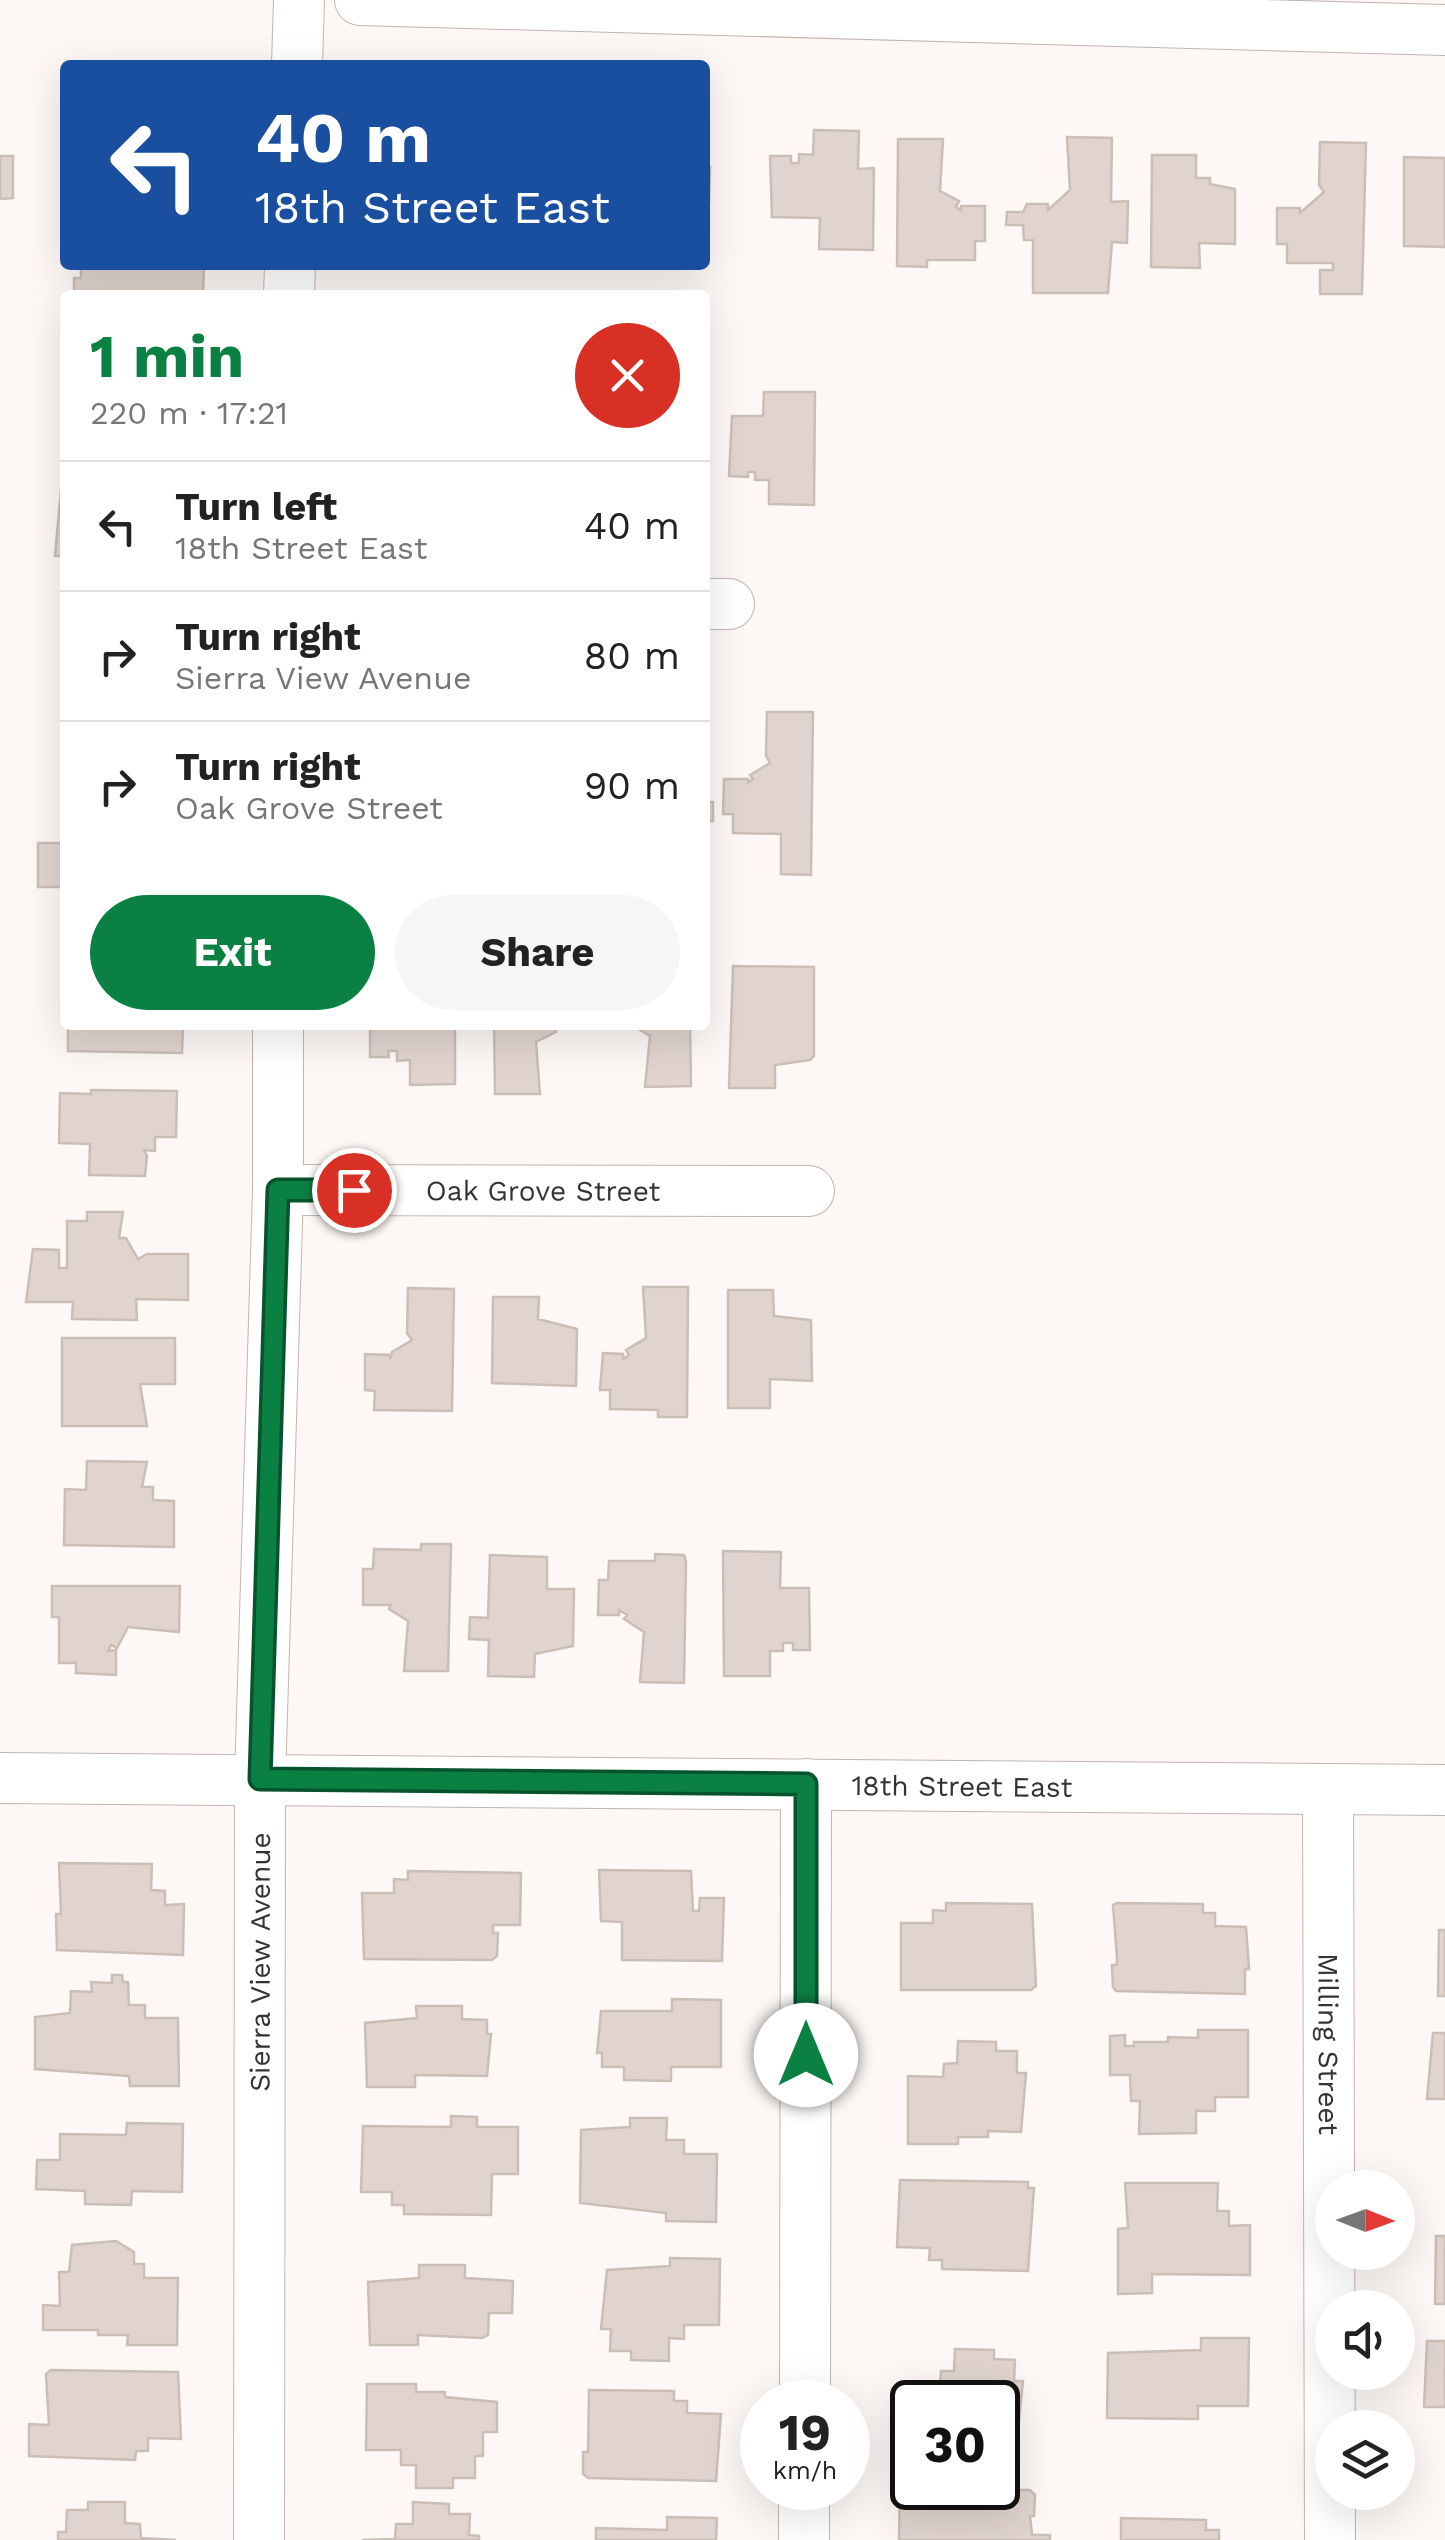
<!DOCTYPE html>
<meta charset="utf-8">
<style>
:root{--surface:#fff;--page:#f6f6f6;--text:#222;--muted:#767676;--line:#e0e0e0;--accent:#0b8043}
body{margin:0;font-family:"Work Sans",sans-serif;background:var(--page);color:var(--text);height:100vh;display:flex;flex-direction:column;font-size:38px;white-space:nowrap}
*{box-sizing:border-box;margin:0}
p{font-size:32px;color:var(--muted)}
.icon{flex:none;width:55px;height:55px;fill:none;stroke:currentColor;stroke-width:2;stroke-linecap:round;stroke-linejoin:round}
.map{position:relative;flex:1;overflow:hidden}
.sheet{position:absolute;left:60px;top:290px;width:650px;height:740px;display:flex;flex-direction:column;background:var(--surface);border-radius:10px;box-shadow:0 10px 40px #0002}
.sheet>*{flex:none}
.top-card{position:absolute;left:60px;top:60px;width:650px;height:210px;border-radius:10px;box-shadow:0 10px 40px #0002;background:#1a4fa0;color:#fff;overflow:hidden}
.needle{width:65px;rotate:91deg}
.fabs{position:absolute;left:1315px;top:2170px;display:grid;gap:20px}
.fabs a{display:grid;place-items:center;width:100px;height:100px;border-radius:50%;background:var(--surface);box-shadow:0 10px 40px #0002;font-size:50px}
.speed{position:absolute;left:740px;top:2380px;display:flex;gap:20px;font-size:50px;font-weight:700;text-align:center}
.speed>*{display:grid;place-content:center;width:130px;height:130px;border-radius:50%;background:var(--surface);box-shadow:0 10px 40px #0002;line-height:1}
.speed small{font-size:25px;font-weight:400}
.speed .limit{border:5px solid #111;border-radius:15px;background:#fff;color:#111}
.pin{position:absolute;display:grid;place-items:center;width:85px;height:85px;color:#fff;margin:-42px;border:5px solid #fff;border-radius:50%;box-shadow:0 2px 10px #0007}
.me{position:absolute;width:110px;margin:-55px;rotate:0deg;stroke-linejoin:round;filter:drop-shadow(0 0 8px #0008)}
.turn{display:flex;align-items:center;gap:35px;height:210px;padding:0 30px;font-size:45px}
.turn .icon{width:130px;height:130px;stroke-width:2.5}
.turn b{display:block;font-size:70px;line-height:85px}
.round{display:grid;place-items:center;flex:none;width:105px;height:105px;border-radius:52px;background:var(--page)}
.head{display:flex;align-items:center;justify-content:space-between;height:170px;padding:0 30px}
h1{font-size:60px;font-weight:700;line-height:75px;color:var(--accent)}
.button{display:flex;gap:20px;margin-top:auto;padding:20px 30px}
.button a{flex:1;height:115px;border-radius:60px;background:var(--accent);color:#fff;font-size:40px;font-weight:700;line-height:115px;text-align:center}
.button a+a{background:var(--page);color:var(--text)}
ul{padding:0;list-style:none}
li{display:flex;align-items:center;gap:30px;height:130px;padding:0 30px;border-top:2px solid var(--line)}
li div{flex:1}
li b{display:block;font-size:38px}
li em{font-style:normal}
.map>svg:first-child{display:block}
.building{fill:#e1d4ce;stroke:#cabeb7;stroke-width:2.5}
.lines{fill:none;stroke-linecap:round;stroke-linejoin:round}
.minor-casing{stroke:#c1b5ae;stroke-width:52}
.minor{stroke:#fff;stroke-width:50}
.route-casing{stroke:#07532c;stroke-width:25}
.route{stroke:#0b8043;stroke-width:18}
.labels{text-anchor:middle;stroke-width:8;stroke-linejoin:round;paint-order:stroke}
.street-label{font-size:28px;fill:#36322f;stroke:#fff}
</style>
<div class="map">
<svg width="1445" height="2540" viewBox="0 0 1445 2540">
<rect width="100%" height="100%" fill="#fdf8f5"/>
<path class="building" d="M814 130 859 131 858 169 874 168 873 250 819 249 820 218 772 217 770 156H791V163H799V154L813 155Z
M1067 137 1112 138 1111 202 1128 201 1127 243 1112 242 1108 293H1033V240H1024L1023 225H1006L1007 212H1023L1027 204H1048V210L1070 190Z
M898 139H943L940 191 959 201 956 207 961 210V206H985V241H975V260H927V267L897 266Z
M1320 142 1366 143 1362 294H1320V270H1333V263H1287V244H1277V208H1300V213L1324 192 1319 185Z
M1152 155H1196V178H1210V184L1235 189V244L1199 243 1200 268 1151 267Z
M0 156H13V198L0 199Z
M1404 157 1445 158V247L1404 246Z
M705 167H710L709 203H705Z
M81 265 204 267 203 295H74V278H81Z
M764 392H815L814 505 769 504V480H755V472H748V477L729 476 732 416H763Z
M62 479 65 480V556H55Z
M767 712H813L811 875 781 874V834L733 833V814H723L724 779H748V783L753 779 750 775 770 763 766 756Z
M705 802H713V821H705Z
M38 843H65V887H38Z
M733 966 814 967V1056L810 1060 775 1065V1088H729Z
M68 1025H183L182 1053 68 1051Z
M370 1025H455V1084L410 1085V1060L397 1061V1051H388L389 1057H370Z
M494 1025H553L556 1032 536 1042 540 1094H495Z
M632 1025H690L691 1086 645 1087 650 1036Z
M91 1090 177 1091 176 1137H155V1151L144 1150 147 1156 145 1176 89 1175 90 1144 59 1143 60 1093 91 1094Z
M87 1212H123L119 1238H126L138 1259 147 1254H188V1300L136 1299 137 1320 72 1319 73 1302H26L33 1249 59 1250V1268H67V1221H87Z
M643 1287H688L687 1417H658V1410L610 1409V1390H600L603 1353 623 1354V1359L629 1355 626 1350 646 1338Z
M408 1288 454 1289 452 1411 374 1410 375 1391 365 1390V1354L390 1355V1359L392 1352 412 1340 407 1333Z
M728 1290H773L774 1316 811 1320 812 1381 770 1379V1408H728Z
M493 1297H539L538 1319 577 1329 576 1386 492 1383Z
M62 1338H175V1384H140L147 1426H62Z
M87 1461 147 1462 142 1487H153V1500L174 1501V1547L64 1545 65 1489 86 1490Z
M421 1544H451L448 1671H404L408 1621 389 1609 391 1605H363V1569H373L374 1549 421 1550Z
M723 1551 781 1552 780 1588H809L810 1650H793V1643H783V1651H770V1676H724Z
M655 1554 684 1555 686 1562 684 1683 640 1682 644 1632 624 1619 627 1615 619 1610V1615H598L599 1580H608L609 1561H655Z
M490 1555 547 1557V1589H574L573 1646 535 1654 534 1677 488 1676 489 1640 469 1639 470 1617 488 1618Z
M52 1586H180L179 1632 128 1627 117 1648 111 1645 108 1651 116 1650V1675L76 1673V1663H59V1617H52Z
M59 1863 152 1864 151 1890 165 1891V1905L184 1904 183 1955 57 1950 56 1914H61Z
M599 1870 691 1871 693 1911H699L700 1898H724L722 1961 622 1960V1922L601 1921Z
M408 1871 521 1873 520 1925H493V1933H498L497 1956 492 1960 364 1959 362 1893H394V1879L408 1880Z
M946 1903 1032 1904 1036 1986 1031 1990H901V1923H933V1910L946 1911Z
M1117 1903 1203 1904V1913H1215V1926L1246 1927 1249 1969H1245V1994L1116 1991 1113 1987 1112 1965H1117V1958L1113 1905Z
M1439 1930H1445V1996H1438Z
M112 1975H122L123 1982H128L129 2005H145V2018H178L179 2086H130L129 2076 35 2069V2017L70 2013 71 1991 92 1992 91 1982 112 1983Z
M672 1999 721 2000V2067H671V2081L624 2080V2067H602V2053H597L601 2011H672Z
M416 2006H462V2019L487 2020V2034H491L487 2076 415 2075V2087H367L365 2023 417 2018Z
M1198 2030H1248V2097H1215V2111H1196V2133L1139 2134 1140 2101H1131L1130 2075H1110V2036L1125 2035V2046H1134V2042H1168V2037L1198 2038Z
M1433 2033H1445V2099H1427Z
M958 2041 996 2042V2051H1017V2073H1026L1021 2132 988 2131V2137H958V2144H908V2076L943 2077 944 2064 957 2063Z
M451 2116 477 2117V2127H518V2174H492L491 2215 404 2214V2205H392V2192H361L363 2126 451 2127Z
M630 2118H667L666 2140H684V2154H717L716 2222 666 2221V2213L580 2203 581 2130 630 2127Z
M127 2123 183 2124 182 2192 132 2191 131 2205 85 2204V2191L36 2189 37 2160H60V2134L126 2135Z
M900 2180 1028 2182V2188H1034L1028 2271 942 2269V2260H929L930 2248 897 2247Z
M1125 2183H1218L1217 2211H1229V2226L1250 2225V2275L1152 2274V2293L1118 2294V2229L1128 2228Z
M1436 2236H1445V2304H1435Z
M116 2241 134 2252V2264H144V2278H178L177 2345H127L128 2335H98V2330H43V2305L60 2306 59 2272H69L72 2245Z
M670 2258 720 2259 719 2325H684V2339L669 2338V2361L631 2360V2351H610L611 2329H601L607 2270 670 2266Z
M419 2265H465V2278L513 2281 512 2313H489L488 2335 482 2338 418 2335V2345H370L368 2282 419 2278Z
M1201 2338H1249L1248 2406H1198V2419L1107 2418 1108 2353 1201 2350Z
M1427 2341H1445V2407H1424Z
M955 2349 994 2350V2359L1015 2360 1014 2381H1023L1017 2440H998V2402H912V2452H904L905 2383 940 2384 941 2371H954Z
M51 2370 178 2372 181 2439 148 2438V2451H136L135 2460 29 2456V2424L49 2425 46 2374Z
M367 2384H416V2392H445V2397L497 2402V2432H483V2456H475V2478H453V2488H416V2465H401V2450H366Z
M589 2390 674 2391V2401H687V2413L721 2414 716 2481 588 2478 583 2474V2452H588Z
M900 2489 1030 2490 1035 2495 1034 2516H1030L1032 2535H1050V2540H899Z
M88 2502H125V2523L140 2524 141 2538 176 2540H58V2532H66L67 2510H88Z
M413 2502 449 2504V2514H470L469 2535 479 2536V2540H362L395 2539 396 2524H413Z
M667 2517 717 2518 716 2540H596V2528L667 2530Z
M1121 2518 1206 2520V2530H1219V2540H1121Z"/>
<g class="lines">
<defs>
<g id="minor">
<path d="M360 0 1445 30"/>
<path d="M297 65 299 0"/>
<path d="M289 295 290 265"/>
<path d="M705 604H729"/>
<path id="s1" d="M278 1190 809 1191"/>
<path id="s2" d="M0 1778 1445 1790"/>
<path id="s3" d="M1328 1789 1330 2540"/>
<path d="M805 2402 806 1784"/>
<path id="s4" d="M259 2540 260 1779 278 1190V1025"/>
<path d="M804 2540V2488"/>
</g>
</defs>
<use href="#minor" class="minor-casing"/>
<use href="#minor" class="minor"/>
</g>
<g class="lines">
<defs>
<path id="route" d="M354 1190H278L260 1779 806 1784V2055"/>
</defs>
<use href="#route" class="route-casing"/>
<use href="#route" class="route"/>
</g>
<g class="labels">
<g class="street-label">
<text dy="10" stroke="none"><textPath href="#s1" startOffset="265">Oak Grove Street</textPath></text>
<text dy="10" stroke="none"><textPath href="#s2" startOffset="962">18th Street East</textPath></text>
<text dy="10" stroke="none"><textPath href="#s4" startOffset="578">Sierra View Avenue</textPath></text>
<text dy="10" stroke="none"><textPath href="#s3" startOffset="255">Milling Street</textPath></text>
</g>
</g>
</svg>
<div class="fabs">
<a><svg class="needle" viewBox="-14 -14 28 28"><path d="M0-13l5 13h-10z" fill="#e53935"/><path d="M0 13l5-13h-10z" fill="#767676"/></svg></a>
<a><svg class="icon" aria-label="sound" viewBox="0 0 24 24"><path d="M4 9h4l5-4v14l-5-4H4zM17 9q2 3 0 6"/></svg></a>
<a><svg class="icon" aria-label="layers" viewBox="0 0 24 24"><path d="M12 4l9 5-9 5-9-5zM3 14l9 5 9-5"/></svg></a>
</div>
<div class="speed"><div>19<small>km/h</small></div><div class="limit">30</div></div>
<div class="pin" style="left:354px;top:1190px;background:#d93025"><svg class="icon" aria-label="arrive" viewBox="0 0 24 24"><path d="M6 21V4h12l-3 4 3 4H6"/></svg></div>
<svg class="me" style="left:806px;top:2055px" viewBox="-20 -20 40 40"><circle r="19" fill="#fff"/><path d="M0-13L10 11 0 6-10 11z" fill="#0b8043"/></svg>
<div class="top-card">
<div class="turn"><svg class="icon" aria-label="left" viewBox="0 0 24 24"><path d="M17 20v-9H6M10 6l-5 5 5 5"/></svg><div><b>40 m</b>18th Street East</div></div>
</div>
<section class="sheet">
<div class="head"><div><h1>1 min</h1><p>220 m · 17:21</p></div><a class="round" style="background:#d93025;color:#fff"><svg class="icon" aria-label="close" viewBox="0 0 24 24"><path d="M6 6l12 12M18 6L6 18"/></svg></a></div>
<ul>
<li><svg class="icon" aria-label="left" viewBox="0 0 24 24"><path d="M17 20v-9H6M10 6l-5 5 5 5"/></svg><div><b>Turn left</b><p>18th Street East</p></div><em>40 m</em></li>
<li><svg class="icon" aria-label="right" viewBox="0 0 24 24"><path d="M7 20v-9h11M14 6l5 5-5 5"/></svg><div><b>Turn right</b><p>Sierra View Avenue</p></div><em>80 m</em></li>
<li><svg class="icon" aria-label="right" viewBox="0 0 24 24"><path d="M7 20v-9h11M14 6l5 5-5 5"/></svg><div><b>Turn right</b><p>Oak Grove Street</p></div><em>90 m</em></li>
</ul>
<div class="button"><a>Exit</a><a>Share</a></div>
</section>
</div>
